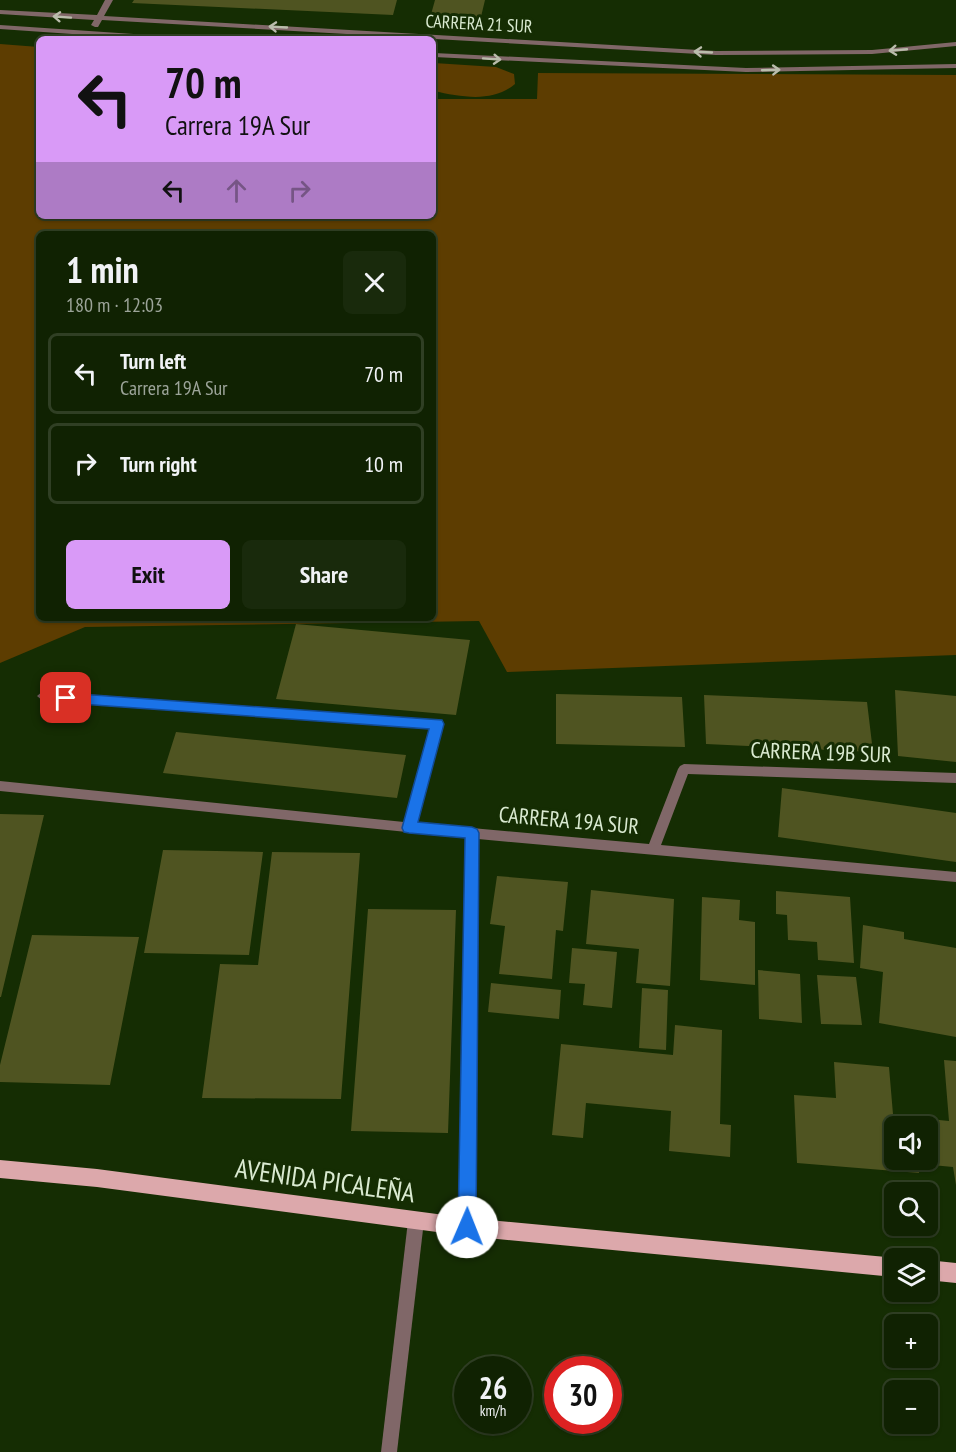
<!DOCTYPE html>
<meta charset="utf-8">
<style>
:root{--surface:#102202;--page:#192a0c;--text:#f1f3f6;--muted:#9ca499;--line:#303f24;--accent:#d99af7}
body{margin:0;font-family:"PT Sans Narrow",sans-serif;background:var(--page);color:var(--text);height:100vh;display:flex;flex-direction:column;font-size:22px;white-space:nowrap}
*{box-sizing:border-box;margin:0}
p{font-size:20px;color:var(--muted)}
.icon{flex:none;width:33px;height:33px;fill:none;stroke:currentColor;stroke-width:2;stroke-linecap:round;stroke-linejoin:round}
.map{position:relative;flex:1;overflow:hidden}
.sheet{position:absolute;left:36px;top:231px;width:400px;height:390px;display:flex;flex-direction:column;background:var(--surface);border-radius:9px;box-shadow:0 2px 4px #0004,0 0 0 2px var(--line)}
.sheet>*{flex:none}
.banner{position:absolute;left:36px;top:36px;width:400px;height:183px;border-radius:9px;box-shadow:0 2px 4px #0004,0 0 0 2px var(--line);background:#d99af7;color:#111;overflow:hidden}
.buttons{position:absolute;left:884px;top:1116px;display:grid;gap:12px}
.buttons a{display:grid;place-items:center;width:54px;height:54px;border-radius:9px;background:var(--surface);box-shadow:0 2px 4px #0004,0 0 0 2px var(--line);font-size:30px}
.speed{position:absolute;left:454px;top:1356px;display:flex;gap:12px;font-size:30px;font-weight:700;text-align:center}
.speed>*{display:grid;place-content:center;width:78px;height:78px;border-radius:50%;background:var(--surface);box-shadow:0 2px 4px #0004,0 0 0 2px var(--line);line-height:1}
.speed small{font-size:15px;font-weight:400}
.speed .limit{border:9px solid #d22;background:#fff;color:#111}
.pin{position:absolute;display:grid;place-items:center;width:51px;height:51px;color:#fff;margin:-26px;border-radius:12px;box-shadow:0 3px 9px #0006}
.me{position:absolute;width:66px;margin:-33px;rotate:1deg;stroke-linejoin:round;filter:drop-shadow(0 0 4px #0008)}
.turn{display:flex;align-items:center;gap:21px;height:126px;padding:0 30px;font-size:27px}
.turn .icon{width:78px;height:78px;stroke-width:2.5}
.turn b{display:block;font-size:42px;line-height:51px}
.lanes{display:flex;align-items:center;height:57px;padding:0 30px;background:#0003;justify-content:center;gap:30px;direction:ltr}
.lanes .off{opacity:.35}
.round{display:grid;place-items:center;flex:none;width:63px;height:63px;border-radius:9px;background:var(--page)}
.summary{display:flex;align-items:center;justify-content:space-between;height:102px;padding:0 30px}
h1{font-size:36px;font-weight:700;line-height:45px}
.cta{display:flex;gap:12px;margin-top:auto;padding:12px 30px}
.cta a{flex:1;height:69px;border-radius:9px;background:var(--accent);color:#111;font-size:24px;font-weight:700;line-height:69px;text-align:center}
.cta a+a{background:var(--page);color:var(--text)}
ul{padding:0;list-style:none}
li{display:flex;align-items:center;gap:18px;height:81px;margin:0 12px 9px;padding:0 18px;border:3px solid var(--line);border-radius:9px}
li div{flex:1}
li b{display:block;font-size:22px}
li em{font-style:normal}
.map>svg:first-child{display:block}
.green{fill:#5d3d01;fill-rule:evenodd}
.building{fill:#4f5421}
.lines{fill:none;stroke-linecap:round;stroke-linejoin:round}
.lane{fill:#806768;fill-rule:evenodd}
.street{fill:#806768;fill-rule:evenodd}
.primary{fill:#dca8ab;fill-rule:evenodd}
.oneway{stroke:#babcac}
.route{fill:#1a73e8;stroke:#114b97;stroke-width:1.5}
.labels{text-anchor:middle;stroke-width:6;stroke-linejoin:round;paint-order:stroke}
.far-street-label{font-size:18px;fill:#daead1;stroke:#152d03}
.street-label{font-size:22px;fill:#daead1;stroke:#152d03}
.near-street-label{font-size:27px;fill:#daead1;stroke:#152d03}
</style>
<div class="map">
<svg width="956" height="1452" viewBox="0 0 956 1452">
<rect width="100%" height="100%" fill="#152d03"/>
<path class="green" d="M0 44 39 47V216H434V99H537L538 73 956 75V655L507 672 479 621 85 627 0 663ZM39 234H434V618H39Z
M434 63 496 67 514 74 515 84C493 103 461 97 434 91Z"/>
<path class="building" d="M134 0H397L393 15 132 3Z
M435 0H485L480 21 430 18Z
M296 624 470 640 456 715 276 699Z
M895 690 956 696V762L898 756Z
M556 694 682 697 685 747 556 744Z
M704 695 867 702 873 752 706 744Z
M176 732 406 755 397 798 163 773Z
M782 788 956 813V862L778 837Z
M0 814 44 815 1 997H0Z
M163 850 263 852 249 955 144 953Z
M272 852 360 853 341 1099 202 1098 220 964 258 965Z
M497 876 568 882 563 931 556 930 552 979 499 974 505 926 490 924Z
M591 890 674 899 670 986 636 983 639 949 586 944Z
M776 891 850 897 854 963 818 960 817 942 788 940 787 915 776 914Z
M702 897 740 900 739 920 755 922V985L700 980Z
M368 909 456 910 448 1133 351 1131Z
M863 925 904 932V939L956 948V1037L879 1023 883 972 860 968Z
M32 935 139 937 110 1085 0 1082V1065Z
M572 948 617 952 612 1008 583 1005 585 984 569 983Z
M758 970 800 974 802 1023 759 1019Z
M817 975 856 977 862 1025 821 1024Z
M491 983 561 990 559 1019 488 1012Z
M642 988 668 990 666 1050 639 1048Z
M675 1025 722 1030 720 1124 731 1125 730 1157 669 1151 671 1111 586 1103 583 1138 552 1135 561 1044 673 1055Z
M944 1060 956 1061V1185L953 1167 932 1165 929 1119 949 1121Z
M834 1062 889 1067 894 1126V1160H918L919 1173 797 1163 794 1095 836 1098Z"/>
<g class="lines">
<path class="lane" d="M416 1214 421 1216 424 1221 397 1452H381L408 1221 411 1216Z"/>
<path class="street" d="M105 0H113L104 16 716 51 872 50 956 42V46L872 54 716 55 102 20 98 27H95L91 25 94 20 0 14V10L97 15Z
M0 25 178 37 182 39H144L0 29Z
M434 53 746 68 956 64V68L746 72 434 57Z
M43 691 441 721 443 724 417 823 649 844 678 769 680 766 684 764 956 773V783L688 774 661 845 956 872V882L478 839 475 1227 472 1232 467 1234 462 1232 459 1227 466 838 0 791V781L404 822 430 728 43 701 37 696Z"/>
<path class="primary" d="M0 1160 97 1169 467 1218 897 1258H894V1277L467 1236 97 1187 0 1178Z
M927 1260 956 1263V1283L927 1280Z"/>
</g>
<defs><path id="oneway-shaft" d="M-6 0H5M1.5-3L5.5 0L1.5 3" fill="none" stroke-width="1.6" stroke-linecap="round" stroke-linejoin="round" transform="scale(1.5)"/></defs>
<g class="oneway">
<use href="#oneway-shaft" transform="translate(62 17) rotate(-176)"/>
<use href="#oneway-shaft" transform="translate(278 27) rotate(-177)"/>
<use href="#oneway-shaft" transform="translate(898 50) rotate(175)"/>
<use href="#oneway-shaft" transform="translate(703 52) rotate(-177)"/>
<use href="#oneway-shaft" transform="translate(492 59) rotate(4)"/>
<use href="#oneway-shaft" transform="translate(771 70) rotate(-2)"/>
</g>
<path class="route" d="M66 693 442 720 444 724 418 822 472 827 477 829 479 833 476 1227 473 1233 467 1236 461 1233 458 1227 465 838 409 833 404 832 402 828 429 729 66 703 60 698Z"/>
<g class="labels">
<g class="far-street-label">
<text transform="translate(479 24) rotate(3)" y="6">CARRERA 21 SUR</text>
</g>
<g class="street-label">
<text transform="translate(821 752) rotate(2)" y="8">CARRERA 19B SUR</text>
<text transform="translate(569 820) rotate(5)" y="8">CARRERA 19A SUR</text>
</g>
<g class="near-street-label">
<text transform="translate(325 1181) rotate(8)" y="9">AVENIDA PICALEÑA</text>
</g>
</g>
</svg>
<div class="buttons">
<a><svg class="icon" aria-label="sound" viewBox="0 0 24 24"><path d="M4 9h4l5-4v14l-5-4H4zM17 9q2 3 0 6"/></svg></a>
<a><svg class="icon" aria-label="search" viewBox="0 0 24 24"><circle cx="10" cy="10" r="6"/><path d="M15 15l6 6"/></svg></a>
<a><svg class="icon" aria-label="layers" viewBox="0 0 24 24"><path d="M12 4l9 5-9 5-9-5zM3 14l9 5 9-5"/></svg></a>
<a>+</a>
<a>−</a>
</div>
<div class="speed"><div>26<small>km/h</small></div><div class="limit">30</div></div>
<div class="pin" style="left:66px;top:698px;background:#d93025"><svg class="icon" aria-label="arrive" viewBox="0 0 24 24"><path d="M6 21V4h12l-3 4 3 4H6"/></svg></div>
<svg class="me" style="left:467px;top:1227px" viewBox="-20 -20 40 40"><circle r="19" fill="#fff"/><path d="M0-13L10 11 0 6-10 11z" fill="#1a73e8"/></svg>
<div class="banner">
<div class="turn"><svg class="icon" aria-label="left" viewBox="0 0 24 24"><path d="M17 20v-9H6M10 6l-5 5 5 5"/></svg><div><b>70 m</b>Carrera 19A Sur</div></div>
<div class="lanes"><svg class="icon" aria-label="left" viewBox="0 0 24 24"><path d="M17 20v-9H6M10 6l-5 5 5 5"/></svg><svg class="icon off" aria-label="ahead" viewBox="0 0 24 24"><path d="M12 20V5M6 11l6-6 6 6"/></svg><svg class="icon off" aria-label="right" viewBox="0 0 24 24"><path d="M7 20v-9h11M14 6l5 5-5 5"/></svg></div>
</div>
<section class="sheet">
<div class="summary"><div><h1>1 min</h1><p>180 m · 12:03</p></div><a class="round"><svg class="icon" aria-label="close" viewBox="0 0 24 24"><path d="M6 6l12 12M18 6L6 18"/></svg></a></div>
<ul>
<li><svg class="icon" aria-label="left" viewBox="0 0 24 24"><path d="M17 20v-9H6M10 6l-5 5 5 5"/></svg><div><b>Turn left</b><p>Carrera 19A Sur</p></div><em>70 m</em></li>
<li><svg class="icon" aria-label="right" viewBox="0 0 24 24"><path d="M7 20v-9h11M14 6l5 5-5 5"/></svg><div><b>Turn right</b></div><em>10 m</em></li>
</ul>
<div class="cta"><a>Exit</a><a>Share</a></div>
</section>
</div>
